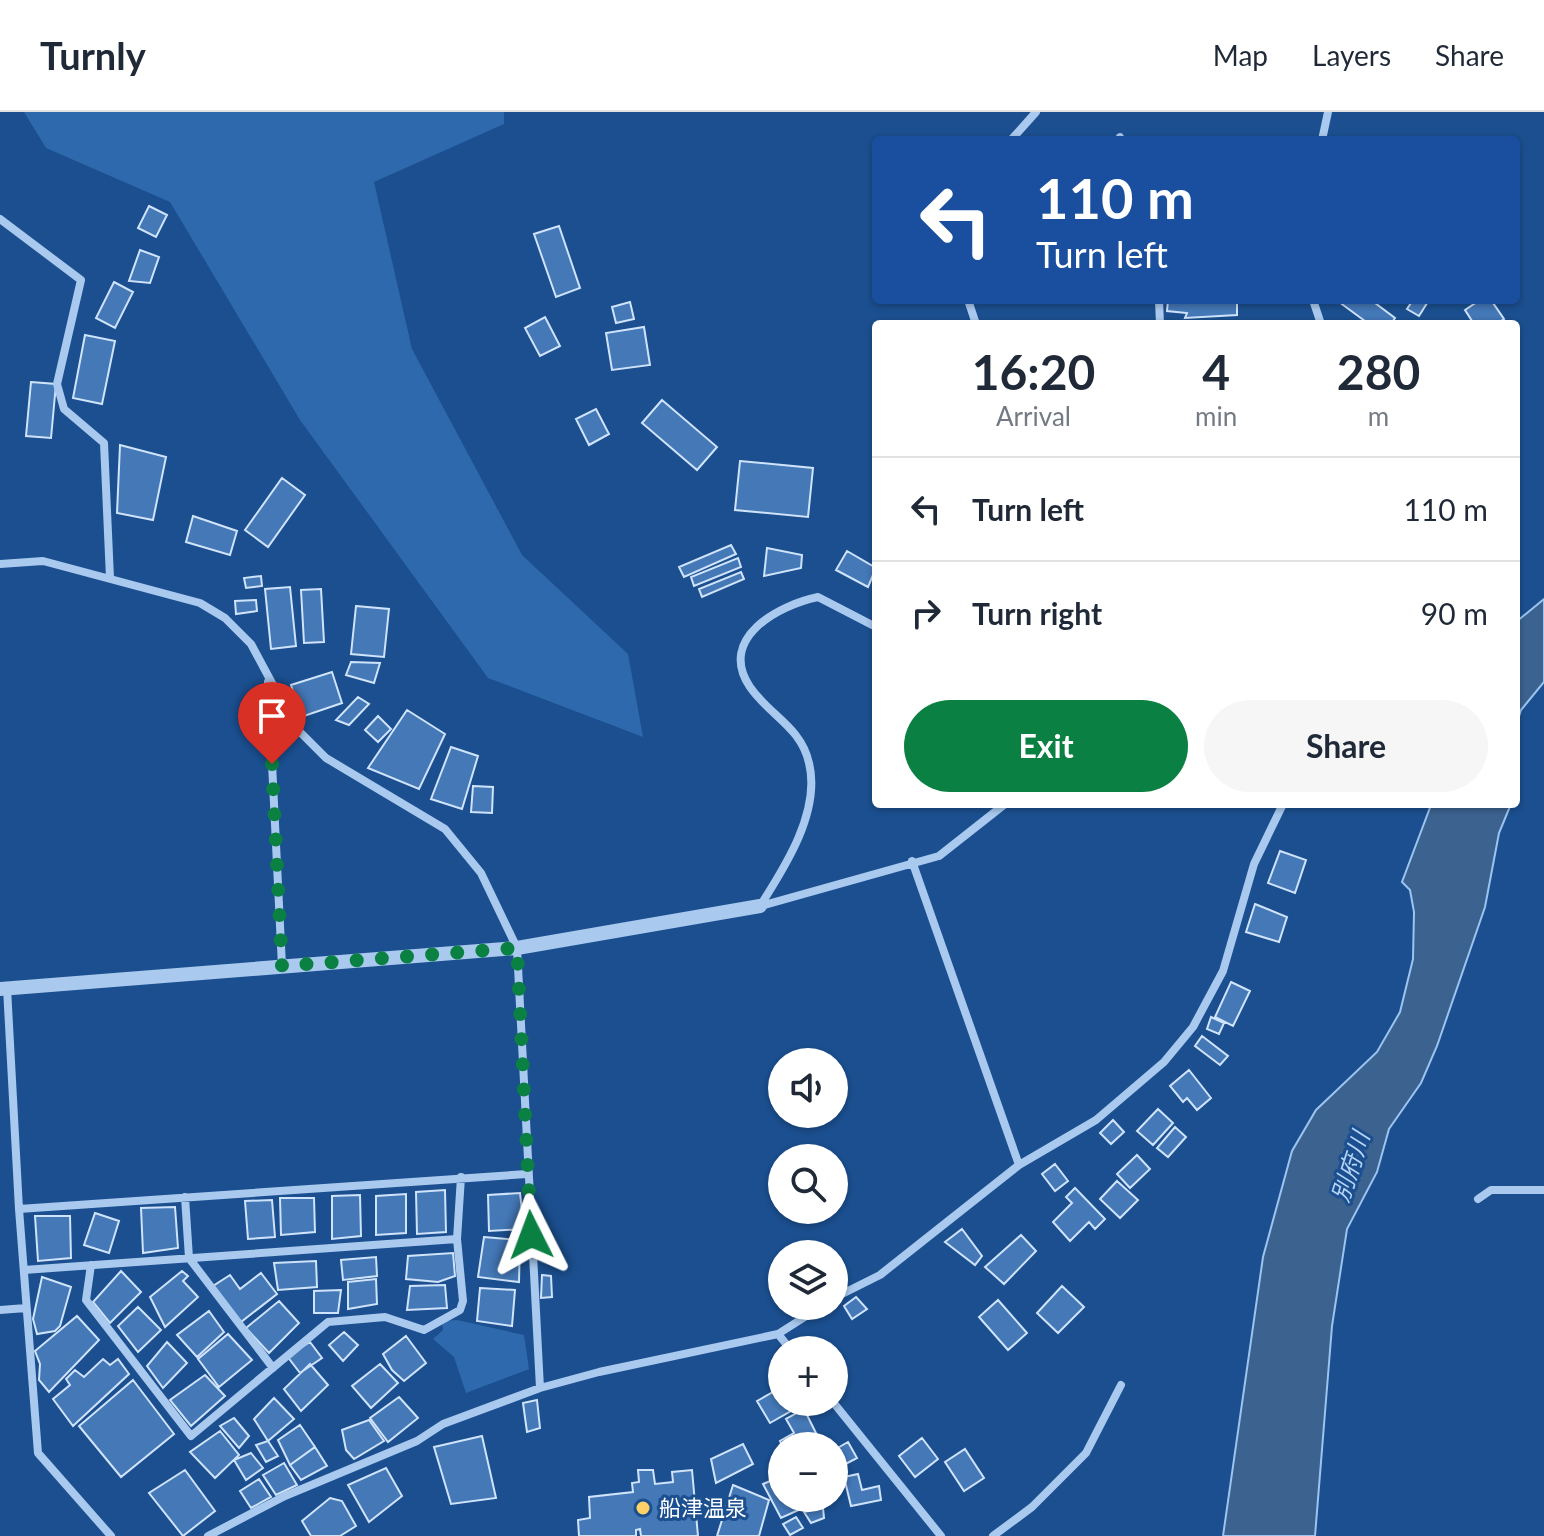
<!DOCTYPE html>
<meta charset="utf-8">
<style>
:root{--surface:#fff;--page:#f6f6f7;--text:#1f2937;--muted:#747a83;--line:#e0e1e3;--accent:#0b8043}
body{margin:0;font-family:Lato,"Noto Sans JP",sans-serif;background:var(--page);color:var(--text);height:100vh;display:flex;flex-direction:column;font-size:30px;white-space:nowrap}
*{box-sizing:border-box;margin:0}
p{font-size:26px;color:var(--muted)}
.icon{flex:none;width:44px;height:44px;fill:none;stroke:currentColor;stroke-width:2;stroke-linecap:round;stroke-linejoin:round}
.map{position:relative;flex:1;overflow:hidden}
.side{position:absolute;left:872px;top:208px;width:648px;height:488px;display:flex;flex-direction:column;background:var(--surface);border-radius:8px;box-shadow:0 2px 6px #0004}
.side>*{flex:none}
.top-card{position:absolute;left:872px;top:24px;width:648px;height:168px;border-radius:8px;box-shadow:0 2px 6px #0004;background:#1a4fa0;color:#fff;overflow:hidden}
.buttons{position:absolute;left:768px;top:936px;display:grid;gap:16px}
.buttons a{display:grid;place-items:center;width:80px;height:80px;border-radius:50%;background:var(--surface);box-shadow:0 2px 6px #0004;font-size:40px}
.pin{position:absolute;display:grid;place-items:center;width:68px;height:68px;color:#fff;margin:-82px -34px;border-radius:50% 50% 50% 0;rotate:-45deg;box-shadow:0 0 8px #0007}
.pin .icon{rotate:45deg}
.me{position:absolute;width:88px;margin:-44px;rotate:357deg;stroke-linejoin:round;filter:drop-shadow(0 0 6px #0008)}
.turn{display:flex;align-items:center;gap:28px;height:168px;padding:0 32px;font-size:36px}
.turn .icon{width:104px;height:104px;stroke-width:2.5}
.turn b{display:block;font-size:56px;line-height:68px}
.eta{display:flex;justify-content:space-evenly;align-items:center;height:136px;text-align:center}
.eta b{font-size:48px;font-weight:700;line-height:56px}
.action{display:flex;gap:16px;margin-top:auto;padding:16px 32px}
.action a{flex:1;height:92px;border-radius:48px;background:var(--accent);color:#fff;font-size:32px;font-weight:700;line-height:92px;text-align:center}
.action a+a{background:var(--page);color:var(--text)}
ul{padding:0;list-style:none}
li{display:flex;align-items:center;gap:24px;height:104px;padding:0 32px;border-top:2px solid var(--line)}
li div{flex:1}
li b{display:block;font-size:30px}
li em{font-style:normal}
header{display:flex;align-items:center;gap:48px;box-sizing:border-box;height:112px;padding:0 40px;background:var(--surface);border-bottom:2px solid var(--line)}
header strong{font-size:38px}
nav{display:flex;gap:44px;margin-inline-start:auto;font-size:28px}
.map>svg:first-child{display:block}
.green{fill:#2e69ad}
.water{fill:#3c6290;stroke:#9cc4f0;stroke-width:2}
.building{fill:#4478b7;stroke:#cfe3fa;stroke-width:2}
.lines{fill:none;stroke-linecap:round;stroke-linejoin:round}
.minor{stroke:#a9c9ee;stroke-width:8}
.tertiary{stroke:#a9c9ee;stroke-width:14}
.route{stroke:#0b8043;stroke-width:14;stroke-dasharray:0 25.2}
.poi-dot{fill:#ffd166;stroke:#1b4f8f;stroke-width:3}
.labels{text-anchor:middle;stroke-width:6;stroke-linejoin:round;paint-order:stroke}
.poi-label{font-size:22px;fill:#fff;stroke:#1b4f8f;text-anchor:start}
.water-label{font-size:24px;font-style:italic;fill:#b5d3f5;stroke:#1b4f8f}
</style>
<header>
<strong>Turnly</strong>
<nav><a>Map</a><a>Layers</a><a>Share</a></nav>
</header>
<div class="map">
<svg width="1544" height="1424" viewBox="0 0 1544 1424">
<rect width="100%" height="100%" fill="#1b4f8f"/>
<path class="green" d="M24 0H504V12L374 70 412 237 522 443 628 542 643 625 488 566 300 308 170 90 46 36Z
M457 1208 524 1223 529 1257 466 1281 454 1245 433 1227 443 1218 442 1209Z"/>
<path class="water" d="M1544 487V570L1521 598 1516 614V510Z
M1511 692 1499 721 1485 795 1437 934 1421 971 1389 1017 1377 1060 1347 1117 1332 1214 1315 1424H1223L1263 1145 1292 1039 1316 998 1377 940 1400 900 1413 847 1414 800 1410 778 1402 770 1431 693Z"/>
<path class="building" d="M149 94 167 103 156 125 138 116Z
M559 114 580 176 556 185 534 122Z
M140 138 159 145 150 171 129 169Z
M114 170 133 180 115 216 96 206Z
M1168 188H1237V203L1185 206 1187 201 1167 199Z
M1341 188H1371L1395 206 1391 212H1369L1339 190Z
M1413 188H1429L1419 204 1407 197Z
M1480 188H1491L1504 207 1496 212H1474L1465 198Z
M630 190 634 207 616 211 612 195Z
M545 205 560 234 540 244 525 216Z
M644 215 650 253 612 258 606 221Z
M85 223 115 229 102 292 73 286Z
M31 270 56 272 51 326 26 324Z
M662 288 717 335 697 358 642 311Z
M596 297 609 322 589 333 576 307Z
M120 333 166 345 153 408 117 401Z
M740 349 813 356 808 405 735 398Z
M282 366 305 383 268 435 245 418Z
M193 404 237 419 230 443 186 430Z
M731 433 736 442 684 465 679 455Z
M767 436 802 443 801 456 764 464Z
M847 439 876 456 868 475 836 458Z
M738 446 741 455 694 474 691 465Z
M741 460 744 467 702 485 699 477Z
M261 464 262 474 246 476 244 466Z
M290 475 296 534 271 537 265 477Z
M321 477 324 530 304 531 301 478Z
M256 488 257 499 236 502 235 489Z
M356 494 389 497 384 545 351 542Z
M351 550 380 551 374 571 346 563Z
M332 560 342 591 301 605 291 573Z
M358 585 369 592 349 613 336 608Z
M407 598 445 622 419 677 368 656Z
M378 604 391 617 378 630 365 618Z
M451 635 478 644 462 697 431 687Z
M473 674 493 675 492 701 471 700Z
M1280 739 1306 748 1295 781 1268 771Z
M1255 792 1287 805 1279 830 1246 820Z
M1231 870 1250 879 1233 914 1215 905Z
M1211 905 1224 911 1219 922 1207 917Z
M1202 924 1228 944 1220 953 1195 934Z
M1189 958 1211 986 1197 998 1187 986 1183 990 1170 974Z
M1158 997 1173 1011 1153 1033 1137 1019Z
M1113 1008 1124 1020 1111 1032 1100 1021Z
M1175 1015 1186 1025 1168 1045 1157 1036Z
M1137 1043 1150 1057 1130 1076 1117 1062Z
M1055 1052 1068 1069 1055 1079 1042 1062Z
M1117 1069 1138 1088 1120 1106 1100 1087Z
M1075 1076 1105 1107 1095 1117 1089 1110 1070 1129 1053 1110 1072 1091 1066 1085Z
M445 1078 446 1120 417 1122 416 1080Z
M520 1081 524 1117 489 1119 488 1083Z
M406 1082V1121L376 1123V1084Z
M360 1083 361 1124 332 1127V1084Z
M280 1086H314L315 1120 281 1123Z
M272 1088 275 1125 248 1127 245 1089Z
M175 1095 178 1136 143 1141 141 1096Z
M95 1101 119 1109 109 1141 84 1133Z
M35 1104H70L71 1146 38 1149Z
M962 1117 982 1144 975 1153 945 1130Z
M1021 1123 1036 1139 1004 1172 985 1155Z
M484 1125 520 1128 519 1170 478 1165Z
M453 1141 455 1164 438 1170 406 1167 408 1144Z
M376 1145 377 1164 343 1168 341 1148Z
M316 1149 317 1175 278 1178 274 1151Z
M121 1159 141 1180 110 1211 93 1190Z
M182 1159 188 1164 183 1169 198 1185 165 1215 150 1185Z
M261 1161 277 1182 241 1210 213 1174 230 1163 240 1177Z
M542 1163 551 1164 552 1185 541 1186Z
M42 1165 71 1175 60 1214 55 1219 37 1222 33 1207Z
M376 1167 377 1192 348 1197V1170Z
M445 1173 447 1196 407 1198 410 1174Z
M1062 1174 1084 1195 1058 1221 1037 1201Z
M480 1176 515 1178 512 1214 477 1209Z
M341 1178 338 1201H314V1179Z
M856 1185 867 1197 852 1207 844 1194Z
M998 1188 1027 1221 1008 1238 979 1205Z
M279 1189 299 1211 269 1241 246 1216Z
M138 1195 161 1218 138 1240 118 1214Z
M209 1199 224 1220 197 1245 177 1223Z
M77 1204 99 1228 49 1280 39 1268 40 1252 35 1239Z
M344 1220 358 1233 343 1249 329 1233Z
M228 1222 252 1248 219 1275 198 1247Z
M406 1224 426 1251 404 1269 392 1258 383 1242Z
M167 1230 187 1251 163 1276 147 1254Z
M310 1230 322 1246 300 1261 287 1244Z
M103 1247 110 1253 118 1247 129 1262 73 1314 53 1287 70 1273 66 1267 75 1258 84 1265Z
M310 1252 328 1273 301 1299 284 1277Z
M380 1252 398 1271 371 1296 352 1274Z
M205 1263 225 1284 191 1314 170 1288Z
M133 1268 174 1322 121 1365 79 1314Z
M782 1275V1290L805 1291 770 1311 757 1289Z
M399 1285 418 1306 388 1330 370 1306Z
M274 1286 294 1307 268 1329 254 1307Z
M537 1288 540 1316 527 1320 523 1291Z
M804 1297 818 1325 801 1334H782L780 1329 794 1321 786 1307Z
M234 1306 249 1324 239 1336 220 1314Z
M369 1308 384 1329 354 1347 346 1338 342 1318Z
M300 1313 315 1335 290 1353 278 1328Z
M220 1319 239 1343 215 1366 190 1340Z
M482 1324 496 1386 451 1392 434 1335Z
M922 1326 938 1347 915 1365 899 1344Z
M268 1329 278 1344 266 1350 256 1333Z
M848 1330 857 1346 834 1358V1338Z
M743 1332 753 1352 716 1371 711 1347Z
M315 1335 327 1354 301 1368 290 1353Z
M965 1337 984 1366 964 1379 945 1350Z
M251 1341 263 1356 246 1368 234 1348Z
M284 1351 297 1373 276 1383 263 1363Z
M386 1356 402 1384 369 1410 348 1373Z
M185 1358 215 1399 183 1424 149 1381Z
M638 1358H653L655 1372 673 1370 672 1360 692 1358 698 1424H641L640 1417 636 1418V1424H579L578 1408 590 1406 589 1385 633 1380 632 1371 639 1370Z
M858 1362 862 1378 879 1374 881 1388 851 1394 844 1365Z
M782 1364V1386H811L814 1391 781 1406 763 1372Z
M259 1367 271 1385 251 1396 240 1379Z
M733 1373 769 1388 759 1424H717Z
M330 1386 342 1389 356 1414 340 1424H311L302 1409Z
M823 1396 824 1406 811 1411 804 1400Z
M796 1405 803 1416 790 1423 783 1412Z"/>
<g class="lines">
<path class="minor" d="M1120 25 1121 28
M1011 28 1036 0
M1322 28 1328 0
M0 107 81 168 57 272 64 297 104 331 110 466
M968 188 976 212
M1159 188 1160 212
M1313 188 1321 212
M0 452 43 449 200 491 225 506 251 532 296 616 326 646 445 717 481 761 517 836 540 1276
M268 570 282 854
M912 749 1019 1053
M760 794C785 755 821 699 809 651 801 615 770 604 750 575 717 526 779 493 818 485L876 515
M761 794 939 744 1005 692
M7 876 19 1097 38 1341 111 1424
M185 1085 189 1146 273 1256
M1478 1087 1491 1078H1544
M19 1097 527 1062
M91 1153 86 1188 191 1324 328 1210 385 1205 424 1218 460 1198 463 1189 457 1127 461 1065
M24 1158 457 1127
M834 1186 880 1163 1019 1053 1096 1008 1164 950 1193 915 1223 859 1254 752 1283 692
M0 1198 26 1196
M778 1222 791 1238
M833 1290 941 1424
M208 1424 285 1384 417 1329 443 1312 540 1276 599 1260 778 1222 822 1194
M993 1424 1032 1395 1086 1341 1121 1273"/>
<path class="tertiary" d="M0 877 517 836 760 794"/>
</g>
<g class="lines">
<path class="route" d="M272 652 282 854 517 836 531 1123"/>
</g>
<circle class="poi-dot" cx="643" cy="1396" r="8"/>
<g class="labels">
<g class="poi-label">
<text x="659" y="1404">船津温泉</text>
</g>
<g class="water-label">
<text transform="translate(1351 1055) rotate(-72)" y="8">別府川</text>
</g>
</g>
</svg>
<div class="buttons">
<a><svg class="icon" aria-label="sound" viewBox="0 0 24 24"><path d="M4 9h4l5-4v14l-5-4H4zM17 9q2 3 0 6"/></svg></a>
<a><svg class="icon" aria-label="search" viewBox="0 0 24 24"><circle cx="10" cy="10" r="6"/><path d="M15 15l6 6"/></svg></a>
<a><svg class="icon" aria-label="layers" viewBox="0 0 24 24"><path d="M12 4l9 5-9 5-9-5zM3 14l9 5 9-5"/></svg></a>
<a>+</a>
<a>−</a>
</div>
<div class="pin" style="left:272px;top:652px;background:#d93025"><svg class="icon" aria-label="arrive" viewBox="0 0 24 24"><path d="M6 21V4h12l-3 4 3 4H6"/></svg></div>
<svg class="me" style="left:531px;top:1123px" viewBox="-20 -20 40 40"><path d="M0-17L14 15 0 8-14 15z" fill="#0b8043" stroke="#fff" stroke-width="4"/></svg>
<div class="top-card">
<div class="turn"><svg class="icon" aria-label="left" viewBox="0 0 24 24"><path d="M17 20v-9H6M10 6l-5 5 5 5"/></svg><div><b>110 m</b>Turn left</div></div>
</div>
<section class="side">
<div class="eta">
<div><b>16:20</b><p>Arrival</p></div>
<div><b>4</b><p>min</p></div>
<div><b>280</b><p>m</p></div>
</div>
<ul>
<li><svg class="icon" aria-label="left" viewBox="0 0 24 24"><path d="M17 20v-9H6M10 6l-5 5 5 5"/></svg><div><b>Turn left</b></div><em>110 m</em></li>
<li><svg class="icon" aria-label="right" viewBox="0 0 24 24"><path d="M7 20v-9h11M14 6l5 5-5 5"/></svg><div><b>Turn right</b></div><em>90 m</em></li>
</ul>
<div class="action"><a>Exit</a><a>Share</a></div>
</section>
</div>
